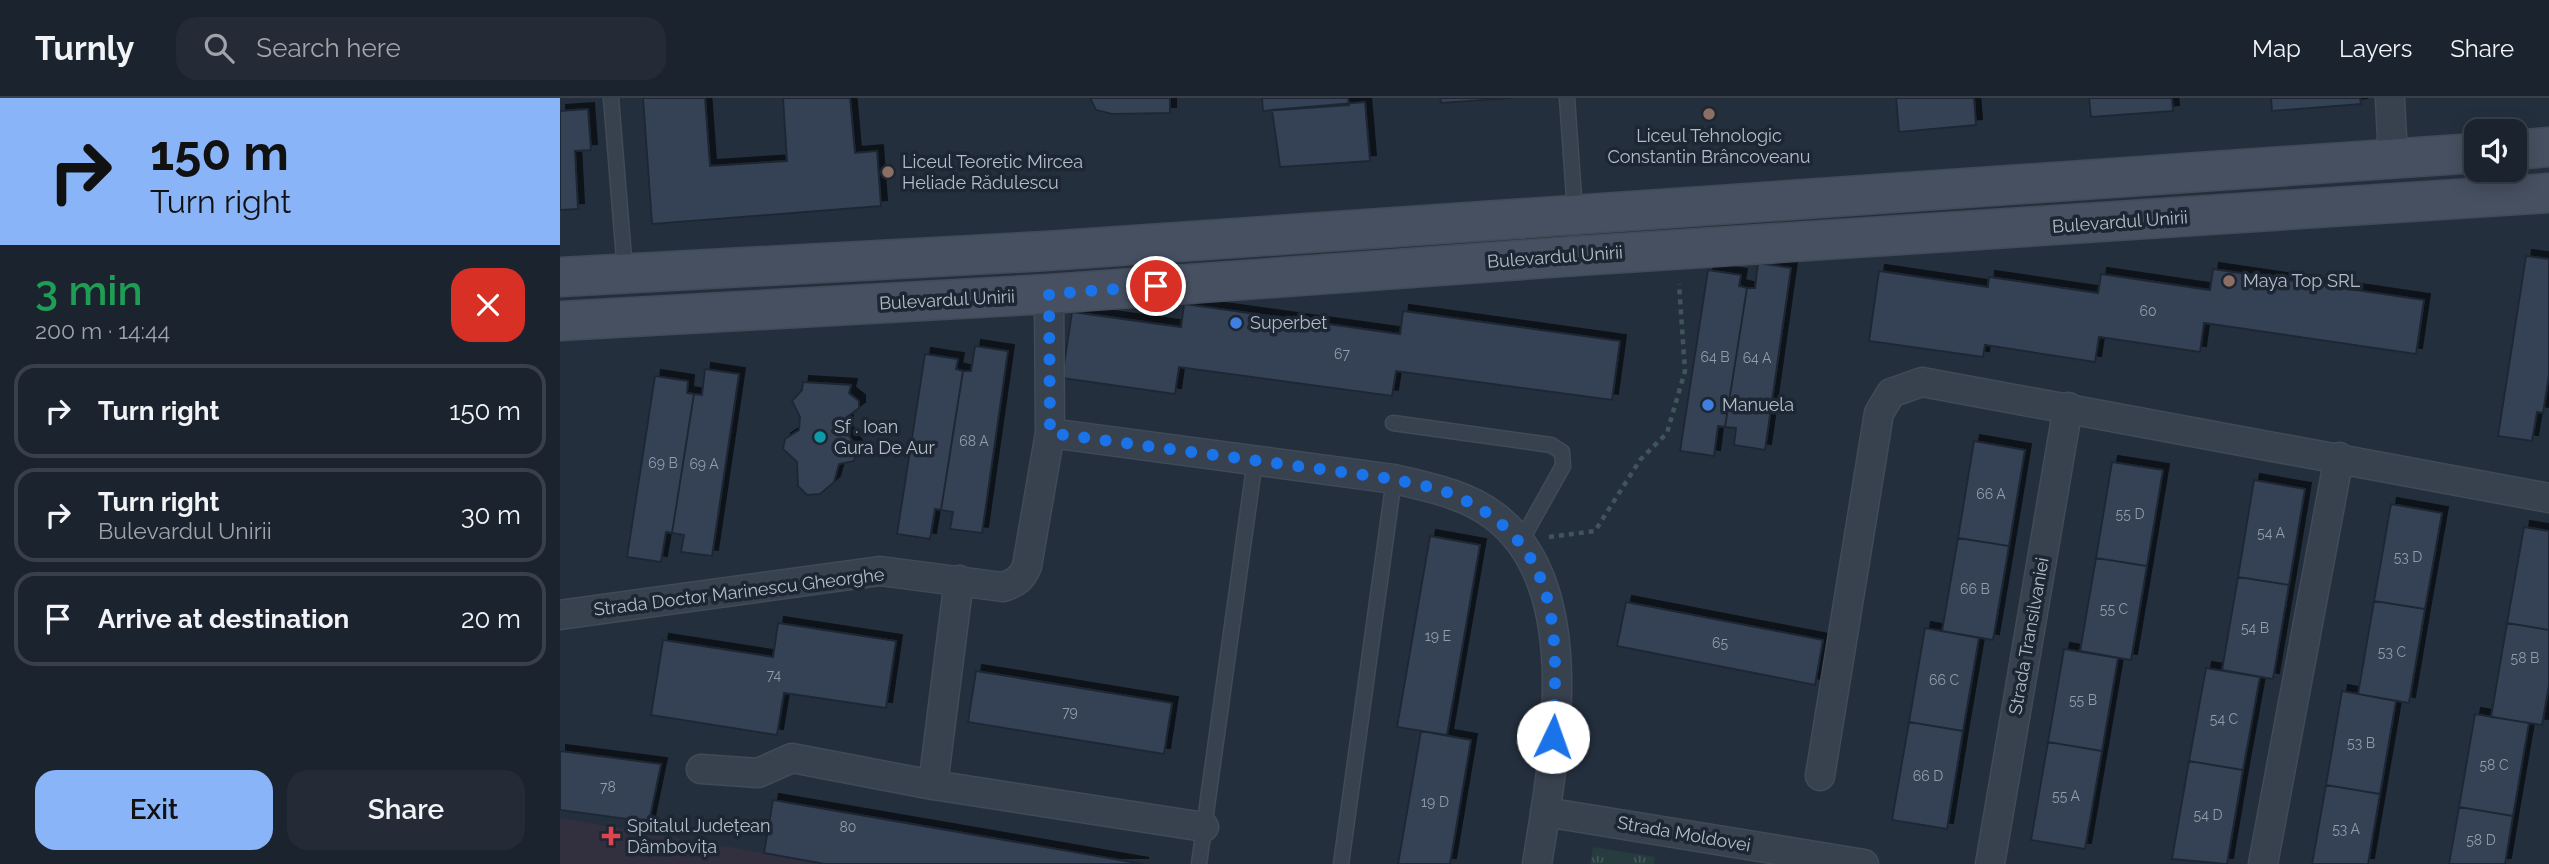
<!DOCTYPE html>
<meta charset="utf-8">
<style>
:root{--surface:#1b232e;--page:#242b36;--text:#f1f3f6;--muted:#a0a4aa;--line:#39404a;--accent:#8ab4f8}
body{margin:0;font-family:Raleway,sans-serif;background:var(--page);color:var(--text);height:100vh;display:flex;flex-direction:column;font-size:26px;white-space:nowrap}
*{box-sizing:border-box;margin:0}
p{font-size:23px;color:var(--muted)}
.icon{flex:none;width:38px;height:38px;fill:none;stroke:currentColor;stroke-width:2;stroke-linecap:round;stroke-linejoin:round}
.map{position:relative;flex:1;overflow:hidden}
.drawer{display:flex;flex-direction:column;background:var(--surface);width:560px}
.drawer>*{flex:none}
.hud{background:#8ab4f8;color:#111;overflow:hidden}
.fabs{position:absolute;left:1904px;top:21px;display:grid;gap:14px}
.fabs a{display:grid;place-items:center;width:63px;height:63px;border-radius:14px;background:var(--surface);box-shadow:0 4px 18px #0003,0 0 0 2px var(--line);font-size:35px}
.pin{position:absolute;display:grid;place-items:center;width:60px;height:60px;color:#fff;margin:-30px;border:4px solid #fff;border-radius:50%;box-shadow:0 2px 7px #0007}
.me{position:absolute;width:77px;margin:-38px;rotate:3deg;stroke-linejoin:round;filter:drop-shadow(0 0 5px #0008)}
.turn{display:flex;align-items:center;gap:24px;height:147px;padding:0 35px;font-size:32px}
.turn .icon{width:91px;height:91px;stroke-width:2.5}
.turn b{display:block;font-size:49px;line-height:60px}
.round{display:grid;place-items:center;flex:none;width:74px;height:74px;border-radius:21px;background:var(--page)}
.overview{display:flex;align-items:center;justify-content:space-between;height:119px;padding:0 35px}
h1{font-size:42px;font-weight:600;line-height:52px;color:#1e9e55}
.button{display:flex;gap:14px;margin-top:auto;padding:14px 35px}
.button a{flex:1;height:80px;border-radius:21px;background:var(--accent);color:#111;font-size:28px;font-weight:600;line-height:80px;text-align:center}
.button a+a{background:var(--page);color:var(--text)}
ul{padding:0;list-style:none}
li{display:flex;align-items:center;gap:21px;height:94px;margin:0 14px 10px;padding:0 21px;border:4px solid var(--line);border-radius:21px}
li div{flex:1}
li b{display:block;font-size:26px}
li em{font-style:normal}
header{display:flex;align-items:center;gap:42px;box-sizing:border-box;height:98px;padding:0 35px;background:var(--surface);border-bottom:2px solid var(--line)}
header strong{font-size:33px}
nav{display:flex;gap:38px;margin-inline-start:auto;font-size:24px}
.search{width:490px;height:63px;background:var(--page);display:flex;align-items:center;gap:18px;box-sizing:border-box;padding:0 24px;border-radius:21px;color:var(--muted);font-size:26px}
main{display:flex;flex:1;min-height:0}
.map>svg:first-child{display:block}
.medical{fill:#32303f}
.grass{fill:url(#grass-tufts)}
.building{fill:#364354;stroke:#1f2835;stroke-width:2;filter:url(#shadow)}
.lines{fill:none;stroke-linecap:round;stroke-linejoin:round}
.service-casing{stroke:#414a57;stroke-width:17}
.minor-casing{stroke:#414a57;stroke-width:31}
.secondary-casing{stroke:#414a57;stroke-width:41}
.path{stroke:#3f5557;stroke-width:4.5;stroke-dasharray:5 5;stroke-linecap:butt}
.service{stroke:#38414e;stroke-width:14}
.minor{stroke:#38414e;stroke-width:28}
.secondary{stroke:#465061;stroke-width:38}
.route{stroke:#1a73e8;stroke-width:12;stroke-dasharray:0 21.6}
.education-dot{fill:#8d6e63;stroke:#1d2633;stroke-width:2.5}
.shop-dot{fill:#3f7fe0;stroke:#1d2633;stroke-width:2.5}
.culture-dot{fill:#0f9aa8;stroke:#1d2633;stroke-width:2.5}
.health-dot{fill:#e0444e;stroke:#1d2633;stroke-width:2.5}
.labels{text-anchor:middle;stroke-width:7;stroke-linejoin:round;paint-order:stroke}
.number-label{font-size:14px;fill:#929caa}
.poi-label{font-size:18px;fill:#b4bcc9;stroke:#1d2633;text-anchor:start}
.street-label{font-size:18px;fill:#b4bcc9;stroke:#1d2633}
</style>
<header>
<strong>Turnly</strong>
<div class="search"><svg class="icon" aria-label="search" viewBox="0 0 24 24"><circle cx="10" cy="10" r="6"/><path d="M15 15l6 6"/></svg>Search here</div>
<nav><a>Map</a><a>Layers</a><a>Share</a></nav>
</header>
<main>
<section class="drawer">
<div class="hud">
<div class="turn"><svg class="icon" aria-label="right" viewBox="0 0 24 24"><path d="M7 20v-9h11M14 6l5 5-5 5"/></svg><div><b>150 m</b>Turn right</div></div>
</div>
<div class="overview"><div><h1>3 min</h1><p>200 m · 14:44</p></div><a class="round" style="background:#d93025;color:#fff"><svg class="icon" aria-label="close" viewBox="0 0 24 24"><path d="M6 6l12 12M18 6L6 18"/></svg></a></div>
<ul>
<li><svg class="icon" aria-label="right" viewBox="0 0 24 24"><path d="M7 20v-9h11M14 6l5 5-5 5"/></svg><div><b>Turn right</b></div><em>150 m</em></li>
<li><svg class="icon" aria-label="right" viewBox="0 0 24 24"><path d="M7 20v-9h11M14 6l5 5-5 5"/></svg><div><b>Turn right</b><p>Bulevardul Unirii</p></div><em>30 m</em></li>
<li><svg class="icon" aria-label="arrive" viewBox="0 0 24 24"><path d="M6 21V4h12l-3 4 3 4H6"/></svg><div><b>Arrive at destination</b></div><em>20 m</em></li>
</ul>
<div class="button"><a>Exit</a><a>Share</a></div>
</section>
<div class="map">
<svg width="1989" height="766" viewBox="0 0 1989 766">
<defs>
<pattern id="grass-tufts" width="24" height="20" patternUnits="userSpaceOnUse" patternTransform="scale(1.75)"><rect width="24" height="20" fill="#263c3f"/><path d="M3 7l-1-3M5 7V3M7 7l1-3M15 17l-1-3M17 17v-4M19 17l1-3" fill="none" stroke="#435659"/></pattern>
<filter id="shadow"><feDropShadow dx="6" dy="-6" stdDeviation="0" flood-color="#0009"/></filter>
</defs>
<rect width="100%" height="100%" fill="#242f3e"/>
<path class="medical" d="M0 720 204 755 265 766H0Z"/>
<path class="grass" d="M1033 749 1095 759 1094 766H1030Z"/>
<path class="building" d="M83 0H145L150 68 227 63 223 0H290L295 55 317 53 321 108 92 126Z
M530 0H610V15L552 16 536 12Z
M702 0H788L789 7 703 13Z
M880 0H952L881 5Z
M1336 0H1414L1416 27 1339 34Z
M1529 0H1612L1613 13 1531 19Z
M1711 0H1800L1801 6 1712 13Z
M805 4 810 63 720 69 712 12Z
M28 11 31 52 15 53 18 111 0 112V13Z
M1966 158 1989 161V277L1983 315 1977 314 1972 343 1938 338Z
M1198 165 1231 170 1205 352 1174 347 1176 330 1165 329 1187 190H1195Z
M1653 171 1864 202 1856 256 1644 225 1640 254 1539 239 1535 264 1425 247 1423 259 1309 243 1319 173 1428 189 1429 179 1538 195 1541 176 1650 192Z
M1148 172 1181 177 1179 188 1187 190 1165 329 1158 328 1154 358 1120 353Z
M624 206 840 236 843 213 1060 243 1052 302 836 273 832 298 619 269 615 296 502 280 512 214 621 229Z
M415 248 448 253 422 435 390 431 393 414 381 412 403 273H411Z
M365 256 398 261 396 271 403 273 381 412 375 411 370 441 337 436Z
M145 271 179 276 152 458 121 454 124 437 112 435 134 296 142 297Z
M95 278 128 283 127 295 134 296 112 435 106 434 101 464 67 459Z
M243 284 291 287 289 295 299 303V310L287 319 286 333 297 350 294 363 279 366 274 384 260 396 247 397 238 388 237 364 223 351 225 341 239 332 240 319 232 303 242 292Z
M1414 343 1465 352 1449 448 1398 440Z
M1552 364 1603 372 1587 468 1536 460Z
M1694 382 1745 391 1729 487 1678 479Z
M1831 406 1882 415 1865 511 1814 503Z
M1964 429 1989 433V532L1947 525Z
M870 438 920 447 887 637 837 629Z
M1398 440 1449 448 1433 542 1382 533Z
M1536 460 1587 468 1571 562 1520 553Z
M1678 479 1729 487 1713 581 1662 572Z
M1814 503 1865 511 1849 605 1798 596Z
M1066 504 1263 542 1255 587 1057 548Z
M218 525 336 543 326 610 224 595 217 637 91 617 103 542 213 559Z
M1947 525 1989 532V587L1982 627 1931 619Z
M1365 530 1419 540 1403 633 1349 624Z
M1504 551 1558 560 1542 653 1488 644Z
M1646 570 1700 579 1683 672 1629 663Z
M416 573 612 605 604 656 408 624Z
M1782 593 1836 603 1820 696 1766 687Z
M1915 616 1969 625 1953 718 1899 709Z
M1349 624 1403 633 1387 731 1332 722Z
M861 633 911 642 890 766H838Z
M1488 644 1542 653 1525 751 1471 742Z
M0 653 101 666 89 724 0 712Z
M1629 663 1683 672 1667 766 1612 761Z
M1766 687 1820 696 1808 766H1752Z
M213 702 583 766H265L204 755Z
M1899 709 1953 718 1945 766H1889Z"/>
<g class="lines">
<defs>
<path id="service" d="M51 0 65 173
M1007 0 1015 114
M833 325 991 347 1002 354 1003 368 961 443
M639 766 695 362
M781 766 834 381"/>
<path id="minor" d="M1830 0 1833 60
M490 335 834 381C868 389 905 396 933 417 1029 487 993 665 977 766
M0 517 320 473 443 489C455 485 462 481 467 468L490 335 489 196
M141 671 198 675 232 660 373 687 644 729
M1260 678 1319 315 1331 295 1362 284 1989 400
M373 687 399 482
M985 714 1304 766
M1430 766 1508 309
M1703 766 1779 359"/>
<path id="secondary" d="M1955 52 1989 49
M0 179 486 153 1916 55
M0 223 489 196 1017 158 1989 95"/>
</defs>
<use href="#service" class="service-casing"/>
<use href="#minor" class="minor-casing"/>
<use href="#secondary" class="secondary-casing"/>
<path class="path" d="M989 439 1035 433 1080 362 1107 335 1125 273 1119 186"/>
<use href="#service" class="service"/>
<use href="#minor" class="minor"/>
<use href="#secondary" class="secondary"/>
</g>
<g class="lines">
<path class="route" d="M596 188 489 196 490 335 834 381C852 386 873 388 891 396 1003 443 998 534 993 639"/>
</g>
<g class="education-dot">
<circle cx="1149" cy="16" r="7"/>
<circle cx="328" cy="74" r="7"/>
<circle cx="1669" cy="183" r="7"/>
</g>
<g class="shop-dot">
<circle cx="676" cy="225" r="7"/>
<circle cx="1148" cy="307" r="7"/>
</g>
<circle class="culture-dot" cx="260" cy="339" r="7"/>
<path class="health-dot" d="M47.5 727.5h7v7h7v7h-7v7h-7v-7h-7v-7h7z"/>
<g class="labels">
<g class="number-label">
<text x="1588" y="218">60</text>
<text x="782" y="261">67</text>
<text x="1155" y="264">64 B</text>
<text x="1197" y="265">64 A</text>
<text x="414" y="348">68 A</text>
<text x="103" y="370">69 B</text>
<text x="144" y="371">69 A</text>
<text x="1431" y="401">66 A</text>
<text x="1570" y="421">55 D</text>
<text x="1711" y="440">54 A</text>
<text x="1848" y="464">53 D</text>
<text x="1415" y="496">66 B</text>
<text x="1554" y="516">55 C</text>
<text x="1695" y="535">54 B</text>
<text x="878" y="543">19 E</text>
<text x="1160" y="550">65</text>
<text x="1832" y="559">53 C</text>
<text x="1965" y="565">58 B</text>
<text x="214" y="582">74</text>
<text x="1384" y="587">66 C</text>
<text x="1523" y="607">55 B</text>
<text x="510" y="619">79</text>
<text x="1664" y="626">54 C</text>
<text x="1801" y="650">53 B</text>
<text x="1934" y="672">58 C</text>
<text x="1368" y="683">66 D</text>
<text x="48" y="694">78</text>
<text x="1506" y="703">55 A</text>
<text x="875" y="709">19 D</text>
<text x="1648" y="722">54 D</text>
<text x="288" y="734">80</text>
<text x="1786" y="736">53 A</text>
<text x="1921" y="747">58 D</text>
</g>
<g class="poi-label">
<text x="1149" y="44" text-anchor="middle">Liceul Tehnologic<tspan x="1149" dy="21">Constantin Brâncoveanu</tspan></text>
<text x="342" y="70">Liceul Teoretic Mircea<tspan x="342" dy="21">Heliade Rădulescu</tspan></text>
<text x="1683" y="189">Maya Top SRL</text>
<text x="690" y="231">Superbet</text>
<text x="1162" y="313">Manuela</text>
<text x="274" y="335">Sf . Ioan<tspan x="274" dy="21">Gura De Aur</tspan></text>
<text x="67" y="734">Spitalul Județean<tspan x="67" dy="21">Dâmbovița</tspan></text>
</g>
<g class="street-label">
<text transform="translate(1560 124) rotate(-4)" y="6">Bulevardul Unirii</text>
<text transform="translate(995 159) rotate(-4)" y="6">Bulevardul Unirii</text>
<text transform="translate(387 202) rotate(-3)" y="6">Bulevardul Unirii</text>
<text transform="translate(179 494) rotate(-7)" y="6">Strada Doctor Marinescu Gheorghe</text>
<text transform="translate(1469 538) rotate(-80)" y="6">Strada Transilvaniei</text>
<text transform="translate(1124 736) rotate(10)" y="6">Strada Moldovei</text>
</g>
</g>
</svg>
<div class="fabs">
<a><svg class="icon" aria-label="sound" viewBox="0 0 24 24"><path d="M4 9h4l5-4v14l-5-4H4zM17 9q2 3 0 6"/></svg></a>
</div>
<div class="pin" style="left:596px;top:188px;background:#d93025"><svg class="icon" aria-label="arrive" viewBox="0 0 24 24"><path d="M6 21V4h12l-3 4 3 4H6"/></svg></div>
<svg class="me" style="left:993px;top:639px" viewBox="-20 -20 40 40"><circle r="19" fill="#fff"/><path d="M0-13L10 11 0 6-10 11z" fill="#1a73e8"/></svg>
</div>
</main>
